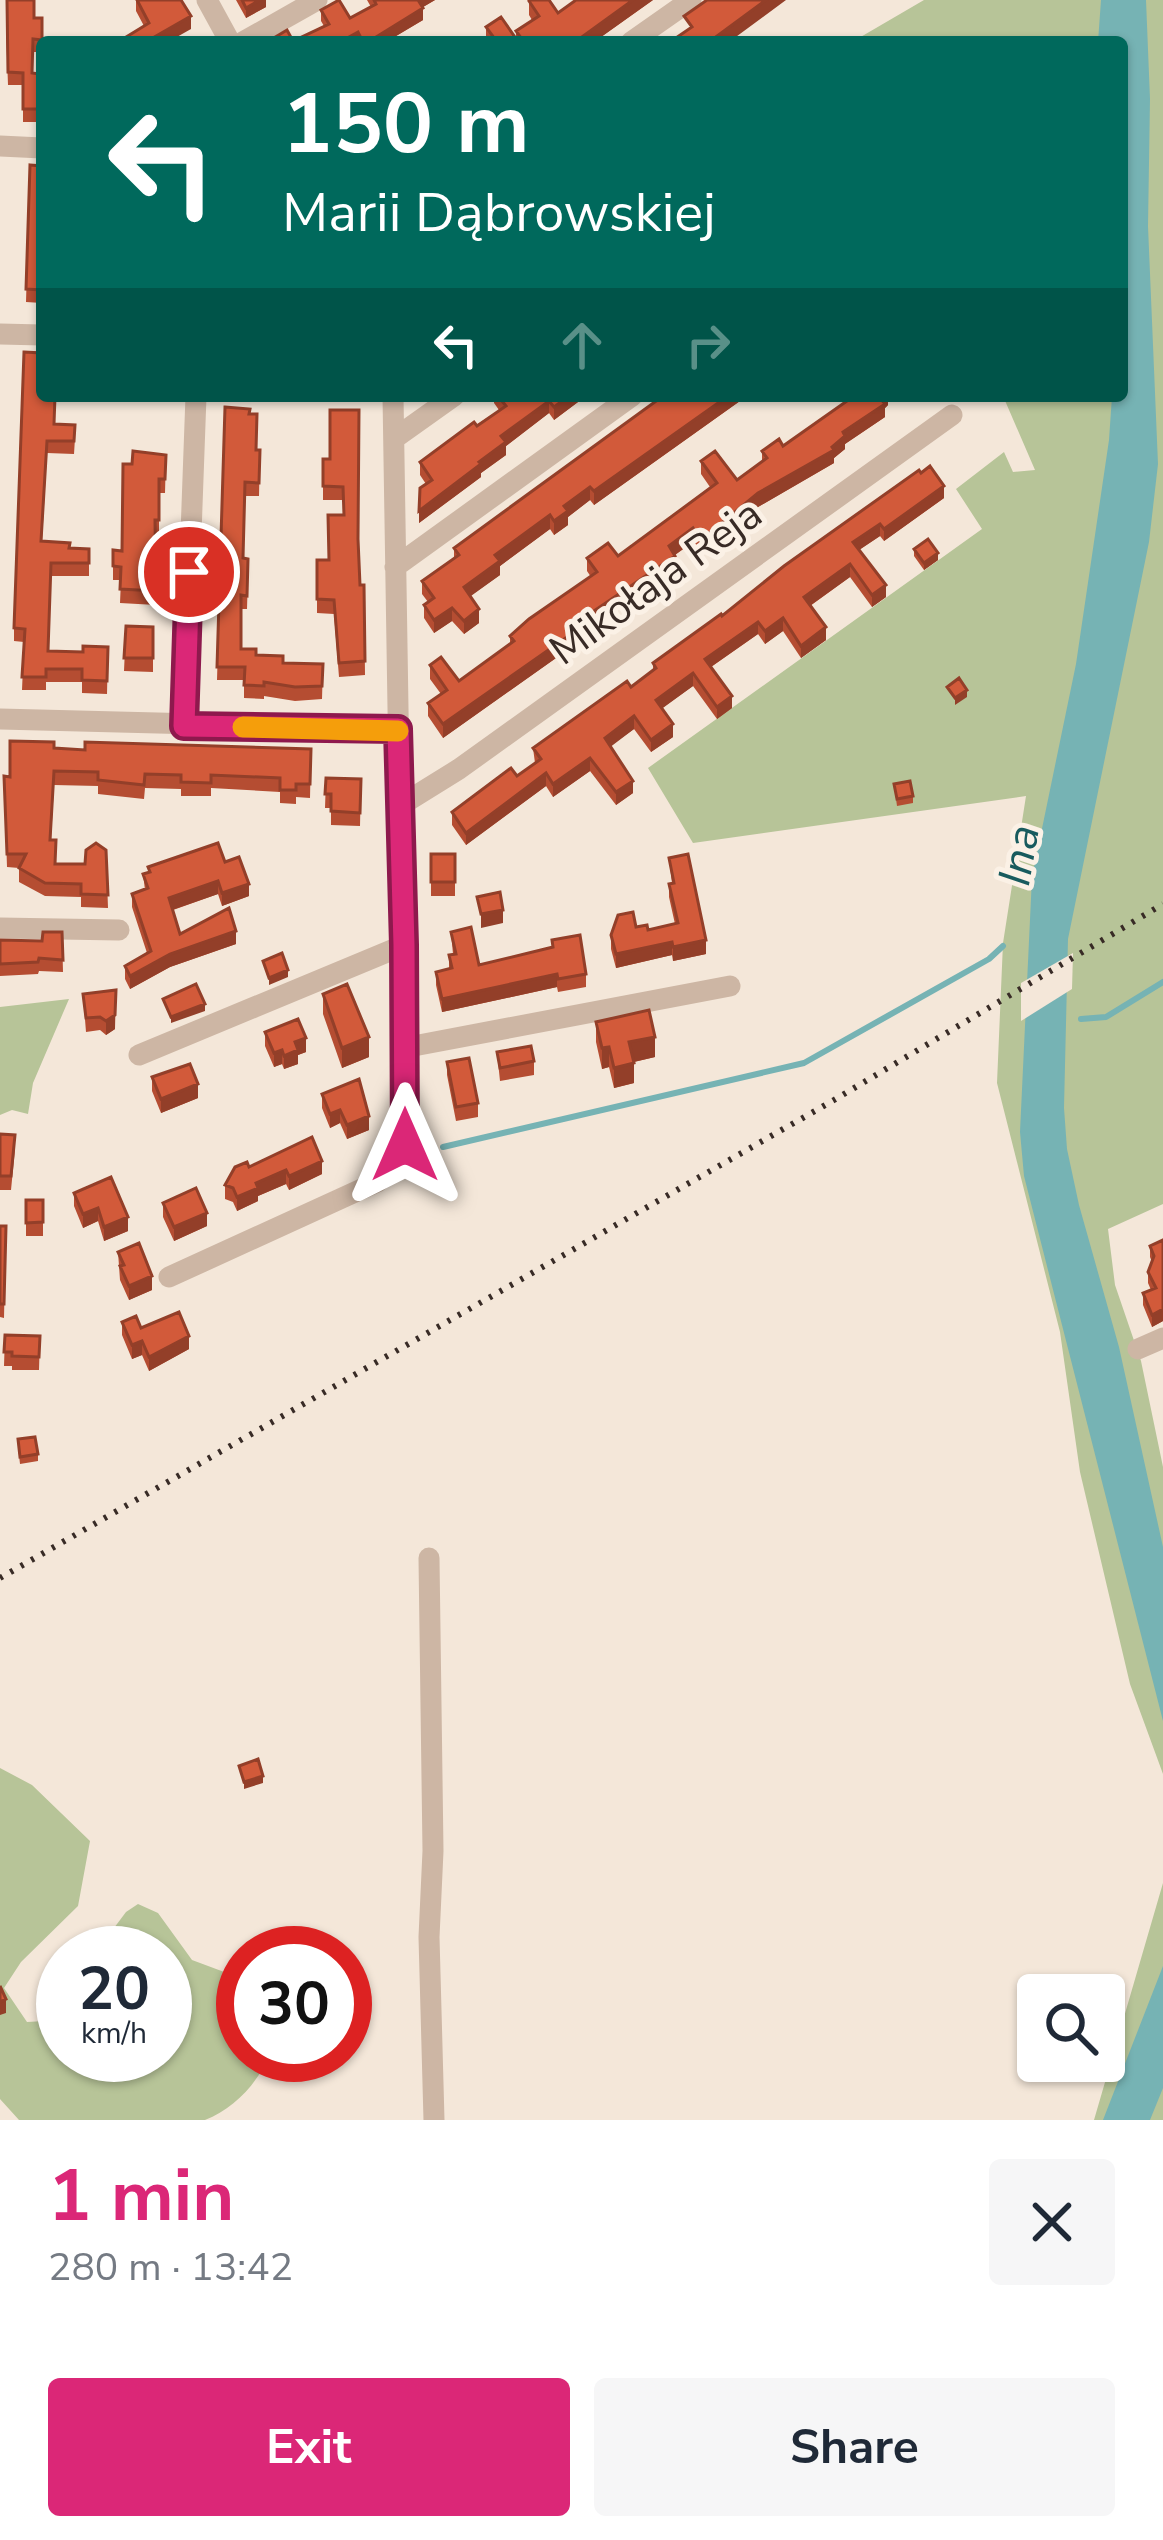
<!DOCTYPE html>
<meta charset="utf-8">
<style>
:root{--surface:#fff;--page:#f6f6f7;--text:#1f2937;--muted:#747a83;--accent:#db2777}
body{margin:0;font-family:"Nunito Sans",sans-serif;background:var(--page);color:var(--text);height:100vh;display:flex;flex-direction:column;font-size:45px;white-space:nowrap}
*{box-sizing:border-box;margin:0}
p{font-size:39px;color:var(--muted)}
.icon{flex:none;width:66px;height:66px;fill:none;stroke:currentColor;stroke-width:2;stroke-linecap:round;stroke-linejoin:round}
.map{position:relative;height:2120px;overflow:hidden}
.panel{display:flex;flex-direction:column;background:var(--surface);flex:1}
.panel>*{flex:none}
.banner{position:absolute;left:36px;top:36px;width:1092px;height:366px;border-radius:12px;box-shadow:0 3px 9px #0004;background:#00695c;color:#fff;overflow:hidden}
.fabs{position:absolute;left:1017px;top:1974px;display:grid;gap:24px}
.fabs a{display:grid;place-items:center;width:108px;height:108px;border-radius:12px;background:var(--surface);box-shadow:0 3px 9px #0004;font-size:60px}
.speed{position:absolute;left:36px;top:1926px;display:flex;gap:24px;font-size:60px;font-weight:700;text-align:center}
.speed>*{display:grid;place-content:center;width:156px;height:156px;border-radius:50%;background:var(--surface);box-shadow:0 3px 9px #0004;line-height:1}
.speed small{font-size:30px;font-weight:400}
.speed .limit{border:18px solid #d22;background:#fff;color:#111}
.pin{position:absolute;display:grid;place-items:center;width:102px;height:102px;color:#fff;margin:-51px;border:6px solid #fff;border-radius:50%;box-shadow:0 3px 12px #0007}
.me{position:absolute;width:132px;margin:-66px;rotate:0deg;stroke-linejoin:round;filter:drop-shadow(0 0 9px #0008)}
.turn{display:flex;align-items:center;gap:42px;height:252px;padding:0 48px;font-size:54px}
.turn .icon{width:156px;height:156px;stroke-width:2.5}
.turn b{display:block;font-size:84px;line-height:102px}
.lanes{display:flex;align-items:center;height:114px;padding:0 48px;background:#0003;justify-content:center;gap:60px;direction:ltr}
.lanes .off{opacity:.35}
.round{display:grid;place-items:center;flex:none;width:126px;height:126px;border-radius:12px;background:var(--page)}
.overview{display:flex;align-items:center;justify-content:space-between;height:204px;padding:0 48px}
h1{font-size:72px;font-weight:700;line-height:90px;color:var(--accent)}
.button{display:flex;gap:24px;margin-top:auto;padding:24px 48px}
.button a{flex:1;height:138px;border-radius:12px;background:var(--accent);color:#fff;font-size:48px;font-weight:700;line-height:138px;text-align:center}
.button a+a{background:var(--page);color:var(--text)}
.map>svg:first-child{display:block}
.green{fill:#b7c498}
.water{fill:#76b3b4}
.pier{fill:#f4e7d9}
.lines{fill:none;stroke-linecap:round;stroke-linejoin:round}
.stream{stroke:#76b3b4;stroke-width:6}
.minor{stroke:#cdb6a4;stroke-width:21}
.rail{stroke:#382b26;stroke-width:6;stroke-dasharray:3 9;stroke-linecap:butt}
.wall{fill:#b54d32}
.shaded-wall{fill:#933f29}
.building{fill:#d25a3a;stroke:#933f29;stroke-width:3}
.route-casing{stroke:#8e194d;stroke-width:30}
.route{stroke:#db2777;stroke-width:21}
.slow{stroke:#f59e0b;stroke-width:21}
.labels{text-anchor:middle;stroke-width:10;stroke-linejoin:round;paint-order:stroke}
.street-label{font-size:42px;fill:#382b26;stroke:#fbf1e6}
.water-label{font-size:45px;font-style:italic;fill:#185b5e;stroke:#fbf1e6}
</style>
<div class="map">
<svg width="1163" height="2120" viewBox="0 0 1163 2120">
<rect width="100%" height="100%" fill="#f4e7d9"/>
<path class="green" d="M924 0H1163V1204L1108 1229 1115 1285 1141 1361 1163 1467V1774L1130 1684 1080 1472 1060 1332 997 1083 1003 943 1026 796 693 843 648 768 982 529 956 489 1004 452 1013 472 1035 470 1003 396H1122V42H852Z
M69 999 33 1083 28 1114 12 1110 0 1115V1007Z
M0 1768 32 1785 90 1841 78 1906 21 1962 4 1988 27 2022 63 2020V2055H165V1953H117L112 1950 111 1932 126 1912 138 1904 158 1913 192 1960 243 1979V2055H269C258 2083 234 2109 205 2120H19L0 2099Z
M1163 1883V2120H1094Z"/>
<path class="water" d="M1101 0H1146L1150 99 1148 226 1158 464 1149 542 1068 939 1064 1108 1067 1149 1079 1205 1119 1347 1163 1547V1721L1024 1176 1020 1132 1032 877 1076 664 1109 440 1112 396H1122V42H1098Z
M1163 1966V2088L1150 2120H1103Z"/>
<path class="pier" d="M1073 953 1072 989 1021 1021V983Z"/>
<g class="lines">
<path class="stream" d="M1081 1019 1106 1017 1163 982
M443 1147 804 1063 989 959 1003 946"/>
<path class="minor" d="M207 0 230 42
M243 42 317 0
M631 42 691 0
M0 146 42 148
M0 334 42 335
M395 438 454 396
M395 567 632 396
M0 719 397 729
M184 726 196 396
M401 805 459 769 952 415
M0 928 119 930
M403 1048 730 986
M139 1055 404 945
M169 1277 377 1182 393 1168 405 1145 393 396
M1138 1349 1163 1338
M429 1558 433 1851 429 1937 434 2120"/>
<path class="rail" d="M0 1578 834 1100 1163 904"/>
</g>
<path class="wall" d="M136 0H181L191 29 144 26 136 11Z
M236 0H266V7L246 18Z
M367 0H435L423 7V20L386 42H267L293 41 324 26 321 21V10L350 18 371 7Z
M653 0 594 42 486 41V27L516 39V31L532 20 529 15V1L558 13Z
M34 18H42V52H33V73L40 85H42V122H23V85H8L6 30Z
M30 165 42 166V303L26 302Z
M24 352 55 424 75 438 74 454 47 453 42 541 69 548 89 549V576H51L48 651 83 652 108 647 107 694 82 693V682H46V690H22L24 642 14 641V628Z
M494 396H586L554 420 549 413 506 446V455L481 473V477L419 523 426 484 420 475V462L499 410 494 403Z
M663 396H747L594 505 590 500 568 517V525L554 535 550 529 500 566V575L470 596 479 623 464 634 452 621 434 633 424 618V605L428 602 422 594V581L454 559V548Z
M888 396V405L885 408V417L845 444V449L834 458V463L758 507 701 553 693 542 675 555V569L597 623V629L443 738 428 716V703L441 694 430 679V665L459 681 510 643V636L591 577 587 571V558L618 556 710 487 701 474V461L737 480 762 462V451L783 446Z
M225 407 249 414 257 450H260L259 496H245L243 558 248 572 247 609H241V649L283 663 323 664 322 699 295 701 264 696V699L244 698V680H217Z
M330 410 358 540 360 585H364L365 675 339 677 334 614 317 613V560H329L343 515V500H323V459H330Z
M166 455 165 493H159V534H155L156 605 120 603 121 580H113V566L122 551 132 464Z
M919 470 944 498 884 541 880 536 859 550 886 597 872 607 850 577 810 606 826 640 801 658 783 631 765 644 758 634 711 667 732 708 717 719 693 686 662 708 673 737 651 752 634 729 610 746 633 793 616 805 590 771 553 797 546 786 466 845 452 825V812L517 776 535 763 533 748 631 687 653 670V663L722 616Z
M914 549 938 560 924 570 914 556Z
M126 626 153 627V672L124 671Z
M54 748 85 750 311 749 310 798 296 797V804L280 803V792L211 788V796H181V789L145 788 144 799 98 794V786L54 785 51 840 56 864H85L106 850 108 908 81 907V897L45 896 19 882V868L7 867 4 776 10 777Z
M326 778 361 779 360 826 331 825V808H325Z
M894 784 913 796V803L897 806Z
M431 854H455V896H431Z
M669 858 706 954 673 961 672 955 616 968 611 949V935L636 927 648 930 675 924 669 897V884L672 883Z
M225 862 249 896 222 906 218 894 173 910 180 934 236 944 170 967 130 989 125 979V966L147 953 132 907V894L145 890 143 874 148 872V867Z
M62 932 63 972 39 971 38 974 0 976V940L42 941Z
M451 932 479 965 552 947V940L586 974V987L558 992 557 987 442 1012 436 985V972L449 969V955L453 954Z
M116 990 115 1029 106 1035 100 1030 86 1032 83 994Z
M323 994 369 1057 342 1068 323 1014Z
M596 1022 655 1057 634 1062V1083L614 1088 609 1067 602 1069 596 1042Z
M265 1032 306 1052 298 1055V1064L284 1069 282 1064 274 1067 265 1046Z
M497 1052 534 1061V1075L500 1081Z
M447 1062 478 1103V1117L456 1121 447 1075Z
M152 1077 198 1098 161 1113 152 1091Z
M322 1094 369 1130 347 1139 340 1123 330 1128 322 1108Z
M0 1134 15 1149 11 1190H0Z
M249 1167 322 1174 289 1190 286 1184 258 1196V1201L237 1211 233 1202 225 1199V1185Z
M74 1193 128 1231 104 1241 98 1221 83 1228 74 1206Z
M26 1200H43V1236H26Z
M163 1203 207 1226 174 1241 163 1217Z
M0 1226H6L4 1318 0 1317Z
M1163 1240V1321L1152 1327 1143 1305V1293L1151 1290 1148 1283V1272L1152 1262 1150 1257V1246Z
M118 1252 152 1290 129 1300 120 1280Z
M122 1322 141 1328 189 1349 149 1371 142 1355 132 1359 122 1335Z
M5 1335 40 1336 39 1370H12V1366H4Z
M18 1446 38 1454V1461L20 1464Z"/>
<path class="shaded-wall" d="M260 0H266V7L246 18V8Z
M418 0H435L418 10Z
M633 0H653L594 42H575Z
M766 0H786L729 42H709Z
M423 8V20L386 42H368Z
M191 16V29L168 42H149V40Z
M358 32V42H340Z
M569 396H586L554 420V407Z
M728 396H747L594 505V491Z
M882 396H888V405L885 408V417L845 444V449L834 458V463L758 507 701 553V540L758 493 832 447 843 432Z
M549 401V413L506 446V455L481 473V477L419 523V511L479 462 501 436Z
M944 486V498L884 541V529Z
M590 487V500L568 517V525L554 535V521L564 506Z
M550 515V529L500 566V575L464 601V587L495 555Z
M880 524V536L853 554V542Z
M693 528V542L669 559V546Z
M938 553V560L924 570V563Z
M675 556V569L597 623V629L443 738V724L594 611Z
M850 564V577L804 610V597Z
M886 585V597L872 607V595Z
M452 608V621L434 633V620Z
M479 609V623L464 634V621Z
M783 618V631L765 644V631Z
M758 622V634L705 671V659Z
M826 627V640L801 658V646Z
M693 673V686L656 713V700Z
M967 690V697L955 705V698Z
M732 696V708L717 719V707Z
M634 716V729L605 751V738Z
M673 724V737L651 752V740Z
M590 758V771L553 797V784Z
M546 773V786L466 845V833Z
M633 781V793L616 805V792Z
M218 881V894L169 911V898Z
M249 884V896L222 906V893Z
M503 910V923L481 928V914Z
M236 931V944L170 967 130 989V976L170 954Z
M706 940V954L673 961V947Z
M672 942V955L616 968V954Z
M288 970V977L269 985V978Z
M557 974V987L442 1012V999Z
M205 1004V1011L171 1023V1017Z
M115 1015V1029L106 1035V1021Z
M369 1037V1057L342 1068V1048Z
M655 1037V1057L629 1063V1042Z
M306 1038V1052L298 1055V1064L284 1069V1056L295 1042Z
M609 1047V1067L602 1069V1048Z
M282 1050V1064L274 1067V1053Z
M634 1063V1083L614 1088V1068Z
M198 1084V1098L161 1113V1099Z
M340 1110V1123L330 1128V1114Z
M369 1116V1130L347 1139V1125Z
M322 1161V1174L289 1190V1176Z
M286 1170V1184L258 1196V1201L237 1211V1197L256 1183Z
M98 1208V1221L83 1228V1214Z
M207 1213V1226L174 1241V1227Z
M128 1217V1231L104 1241V1227Z
M152 1276V1290L129 1300V1286Z
M1163 1309V1321L1152 1327V1315Z
M189 1336V1349L149 1371V1357Z
M142 1341V1355L132 1359V1345Z
M263 1776V1783L244 1789V1782Z
M6 1999V2013L0 2015V2002Z"/>
<path class="building" d="M7 0H34V18H42V40L33 39 32 73 40 74 42 109H23V73L8 72Z
M137 0H181L191 16 149 40 150 42H118L149 23Z
M242 0H260L246 8Z
M339 0 350 18 376 4 374 0H418L423 8 368 42H363L358 32 340 42H267L287 30 293 41 329 24 321 10Z
M530 0H549L558 13 576 0H633L575 42H524L516 31 539 16 529 1Z
M707 0H766L709 42H670L692 27 684 16Z
M501 17 517 40 515 42H497L486 27Z
M30 165 42 166V290L26 289Z
M24 352 42 353V396H55L54 424 75 425 74 441H47L41 541 70 543 69 548 89 549V563H51L48 651 83 652V646L108 647 107 681 82 680V669H46V677H22L25 629 14 628Z
M498 396H569L554 407 549 401 501 436 506 442 479 462 481 464 419 511 420 488 432 480 420 462 474 422 477 426 506 406Z
M663 396H728L594 491 590 487 564 506 568 511 554 521 550 515 495 555 500 561 464 587 479 609 464 621 452 608 434 620 424 605 434 598 422 581 459 555 454 548Z
M854 396H882L880 398 885 404 843 432 845 436 832 447 834 450 758 493 701 540 693 528 669 546 675 556 594 611 597 616 443 724 428 703 447 690 430 665 441 657 459 681 514 641 510 636 529 619 597 572 587 558 608 543 618 556 717 483 701 461 715 451 737 480 767 458 762 451 779 439 783 446Z
M225 407 250 409 249 414H257L256 450H260L259 483 245 482 243 558 248 559 247 596 241 595V649H256V655L283 656V663L323 664 322 686 295 687 264 682V686L244 685 245 667H217Z
M330 410H359L358 539 360 585H364L365 661 339 663 334 600 317 599V560H329L328 515H344L343 487 323 486V459H330Z
M133 451 166 455 165 479H159V520H155L156 591 120 589 121 567 113 566V550L122 551 123 464H132Z
M930 466 944 486 884 529 880 524 853 542 886 585 872 595 850 564 804 597 826 627 801 646 783 618 765 631 758 622 705 659 732 696 717 707 693 673 656 700 673 724 651 740 634 716 605 738 633 781 616 792 590 758 553 784 546 773 466 833 452 812 511 768 517 776 541 759 533 748 627 681 631 687 656 668 653 663 721 614 722 616 784 566 919 470 921 473Z
M928 539 938 553 924 563 914 549Z
M126 626 153 627V658H124Z
M959 678 967 690 955 698 947 687Z
M10 741 54 742V748L85 750V742L311 749 310 784H296V790H280V778L211 775V783L181 782V775L145 774 144 785 98 780V772L54 771 50 840H56L55 864H85L86 850 96 843 106 850 108 895 81 894V884L45 883 19 868 26 854H7L4 776 10 777Z
M326 778 361 779 360 813 331 811V794H325Z
M910 781 913 796 897 799 894 784Z
M218 843 225 862 239 857 249 884 222 893 218 881 169 898 180 934 229 908 236 931 170 954 130 976 125 966 151 951 132 894 148 888 143 874 150 872 148 867Z
M431 854H455V882H431Z
M688 854 706 940 673 947 672 942 616 954 611 935 618 915 633 912 636 927 647 925 648 930 678 923 669 884 674 883 669 858Z
M500 892 503 910 481 914 477 897Z
M471 927 479 965 553 947 552 940 580 935 586 974 558 979 557 974 442 999 436 972 452 968 449 955 456 954 451 932Z
M43 932H62L63 960 39 958 38 962 0 964V940L42 941Z
M282 953 288 970 269 978 263 961Z
M196 984 205 1004 171 1017 163 999Z
M347 984 369 1037 342 1048 323 994Z
M116 990 115 1015 106 1021 100 1017 86 1018 83 994Z
M649 1010 655 1037 629 1042 634 1063 614 1068 609 1047 602 1048 596 1022Z
M298 1019 306 1038 295 1042 298 1050 284 1056 282 1050 274 1053 265 1032Z
M531 1046 534 1061 500 1068 497 1052Z
M469 1058 478 1103 456 1107 447 1062Z
M190 1064 198 1084 161 1099 152 1077Z
M359 1079 369 1116 347 1125 340 1110 330 1114 322 1094Z
M0 1134 15 1135 11 1176H0Z
M312 1137 322 1161 289 1176 286 1170 256 1183 258 1188 237 1197 233 1188 225 1185 235 1167 247 1162 249 1167Z
M111 1177 128 1217 104 1227 98 1208 83 1214 74 1193Z
M196 1188 207 1213 174 1227 163 1203Z
M26 1200H43V1222L26 1223Z
M0 1226H6L4 1304H0Z
M1163 1240V1309L1152 1315 1143 1293 1156 1288 1148 1272 1154 1256 1150 1246Z
M139 1243 152 1276 129 1286 120 1266 124 1265 118 1252Z
M179 1312 189 1336 149 1357 142 1341 132 1345 122 1322 136 1316 141 1328Z
M5 1335 40 1336 39 1357 12 1356V1352H4Z
M35 1437 38 1454 20 1457 18 1439Z
M258 1759 263 1776 244 1782 239 1766Z
M0 1986 6 1999 0 2002Z"/>
<g class="lines">
<defs>
<path id="route" d="M189 572 184 726 398 729 404 945 405 1145"/>
</defs>
<use href="#route" class="route-casing"/>
<use href="#route" class="route"/>
<path class="slow" d="M243 727 398 731"/>
</g>
<g class="labels">
<g class="street-label">
<text transform="translate(655 581) rotate(-36)" y="15">Mikołaja Reja</text>
</g>
<g class="water-label">
<text transform="translate(1018 855) rotate(-80)" y="16">Ina</text>
</g>
</g>
</svg>
<div class="fabs">
<a><svg class="icon" aria-label="search" viewBox="0 0 24 24"><circle cx="10" cy="10" r="6"/><path d="M15 15l6 6"/></svg></a>
</div>
<div class="speed"><div>20<small>km/h</small></div><div class="limit">30</div></div>
<div class="pin" style="left:189px;top:572px;background:#d93025"><svg class="icon" aria-label="arrive" viewBox="0 0 24 24"><path d="M6 21V4h12l-3 4 3 4H6"/></svg></div>
<svg class="me" style="left:405px;top:1145px" viewBox="-20 -20 40 40"><path d="M0-17L14 15 0 8-14 15z" fill="#db2777" stroke="#fff" stroke-width="4"/></svg>
<div class="banner">
<div class="turn"><svg class="icon" aria-label="left" viewBox="0 0 24 24"><path d="M17 20v-9H6M10 6l-5 5 5 5"/></svg><div><b>150 m</b>Marii Dąbrowskiej</div></div>
<div class="lanes"><svg class="icon" aria-label="left" viewBox="0 0 24 24"><path d="M17 20v-9H6M10 6l-5 5 5 5"/></svg><svg class="icon off" aria-label="ahead" viewBox="0 0 24 24"><path d="M12 20V5M6 11l6-6 6 6"/></svg><svg class="icon off" aria-label="right" viewBox="0 0 24 24"><path d="M7 20v-9h11M14 6l5 5-5 5"/></svg></div>
</div>
</div>
<section class="panel">
<div class="overview"><div><h1>1 min</h1><p>280 m · 13:42</p></div><a class="round"><svg class="icon" aria-label="close" viewBox="0 0 24 24"><path d="M6 6l12 12M18 6L6 18"/></svg></a></div>
<div class="button"><a>Exit</a><a>Share</a></div>
</section>
